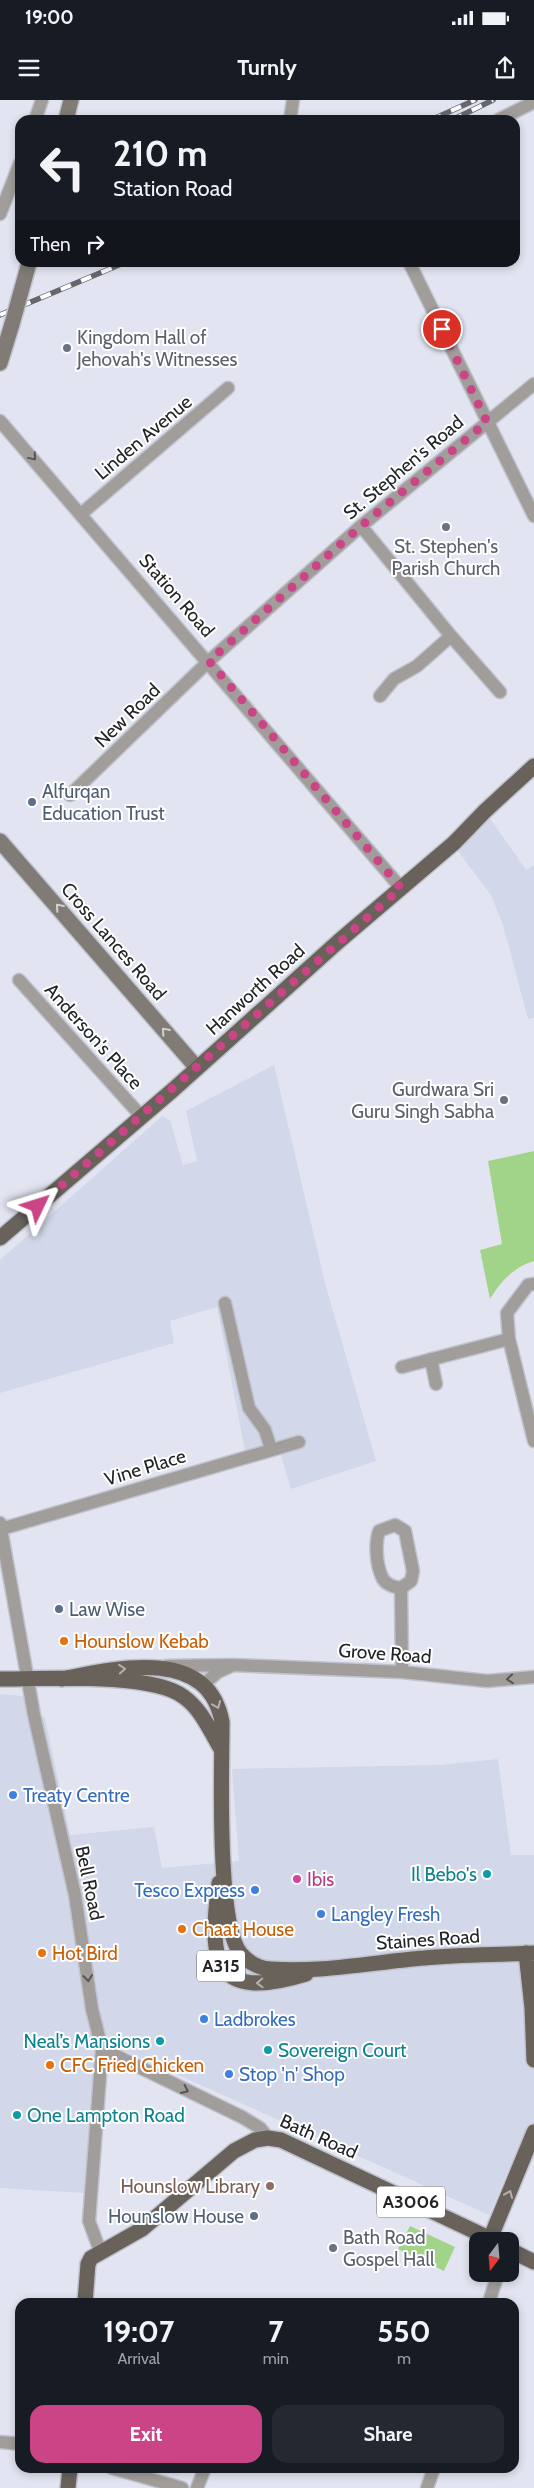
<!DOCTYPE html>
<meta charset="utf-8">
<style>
:root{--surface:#171b24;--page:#242831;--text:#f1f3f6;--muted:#9ea1a6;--accent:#cb4586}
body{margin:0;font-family:Cabin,sans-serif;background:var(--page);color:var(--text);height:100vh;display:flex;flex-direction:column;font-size:19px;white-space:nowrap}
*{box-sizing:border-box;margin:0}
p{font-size:16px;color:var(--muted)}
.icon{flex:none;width:28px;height:28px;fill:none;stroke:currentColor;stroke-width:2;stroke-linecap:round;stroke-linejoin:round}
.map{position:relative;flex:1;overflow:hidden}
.details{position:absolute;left:15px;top:2198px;width:504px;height:175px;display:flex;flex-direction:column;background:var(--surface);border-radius:15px;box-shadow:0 2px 8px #0003}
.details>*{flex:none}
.hud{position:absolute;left:15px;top:15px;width:505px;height:152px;border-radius:15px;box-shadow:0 2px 8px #0003;background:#171b24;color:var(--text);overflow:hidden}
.needle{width:32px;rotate:196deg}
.buttons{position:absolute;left:469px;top:2132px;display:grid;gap:10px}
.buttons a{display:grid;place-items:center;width:50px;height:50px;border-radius:10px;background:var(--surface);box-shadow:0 2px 8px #0003;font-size:25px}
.pin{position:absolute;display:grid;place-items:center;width:42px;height:42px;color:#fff;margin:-21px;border:2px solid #fff;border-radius:50%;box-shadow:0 1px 5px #0007}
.me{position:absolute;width:55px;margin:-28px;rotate:49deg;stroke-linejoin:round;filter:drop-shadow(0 0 4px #0008)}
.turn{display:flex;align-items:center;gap:18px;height:105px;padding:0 15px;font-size:22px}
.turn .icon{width:65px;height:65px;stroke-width:2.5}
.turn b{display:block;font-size:35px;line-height:42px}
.then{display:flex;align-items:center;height:48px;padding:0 15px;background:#0003;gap:10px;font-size:19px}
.eta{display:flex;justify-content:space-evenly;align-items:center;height:85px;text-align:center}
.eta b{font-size:30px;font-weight:700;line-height:35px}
.button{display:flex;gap:10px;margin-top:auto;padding:10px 15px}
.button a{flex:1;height:58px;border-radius:15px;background:var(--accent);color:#fff;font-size:20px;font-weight:700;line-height:58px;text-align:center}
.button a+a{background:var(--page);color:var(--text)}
.status{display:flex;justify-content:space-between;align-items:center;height:35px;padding:0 25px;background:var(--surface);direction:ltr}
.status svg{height:14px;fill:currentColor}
header{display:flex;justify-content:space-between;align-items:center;height:65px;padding:0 15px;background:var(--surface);font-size:22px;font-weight:700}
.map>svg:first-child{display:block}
.built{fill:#d2d7e9}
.green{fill:#a1d489}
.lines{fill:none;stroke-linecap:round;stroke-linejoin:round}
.street-casing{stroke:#c0c2cd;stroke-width:15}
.secondary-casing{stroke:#c0c2cd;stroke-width:18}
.primary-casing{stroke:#c0c2cd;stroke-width:18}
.street{stroke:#a19d9a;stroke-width:12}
.secondary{stroke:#807b75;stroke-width:15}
.primary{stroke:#68625b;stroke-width:15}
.rail-casing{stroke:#65676e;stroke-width:5.5}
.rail{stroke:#fff;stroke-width:4;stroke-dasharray:11;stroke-linecap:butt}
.secondary-bridge-casing{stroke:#c0c2cd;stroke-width:18;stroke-linecap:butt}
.secondary-bridge{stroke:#807b75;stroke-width:15}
.oneway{stroke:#555456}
.oneway2{stroke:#d3d1cf}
.oneway3{stroke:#b4b0ad}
.route{stroke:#cb4586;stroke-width:9;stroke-dasharray:0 16.2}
.worship-dot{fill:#6b7280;stroke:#fff;stroke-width:2}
.service-dot{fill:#5c6f8a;stroke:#fff;stroke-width:2}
.food-dot{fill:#e8710a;stroke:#fff;stroke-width:2}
.shop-dot{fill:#3f7fe0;stroke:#fff;stroke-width:2}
.culture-dot{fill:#0f9aa8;stroke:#fff;stroke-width:2}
.hotel-dot{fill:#d1479c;stroke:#fff;stroke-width:2}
.education-dot{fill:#8d6e63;stroke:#fff;stroke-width:2}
.labels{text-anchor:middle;stroke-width:4;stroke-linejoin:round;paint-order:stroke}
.shield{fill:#fff;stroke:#656668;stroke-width:1}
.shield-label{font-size:18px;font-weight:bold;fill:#232428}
.worship-label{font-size:19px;fill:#5b616d;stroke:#fff;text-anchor:start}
.street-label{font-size:19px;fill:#232428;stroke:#fff}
.service-label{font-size:19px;fill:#4e5e75;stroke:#fff;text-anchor:start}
.food-label{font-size:19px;fill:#c56008;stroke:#fff;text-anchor:start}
.shop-label{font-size:19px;fill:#366cbe;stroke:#fff;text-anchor:start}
.culture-label{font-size:19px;fill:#0d838f;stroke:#fff;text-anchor:end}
.hotel-label{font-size:19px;fill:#b23c85;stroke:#fff;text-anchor:start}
.education-label{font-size:19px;fill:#785e54;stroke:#fff;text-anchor:end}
</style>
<div class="status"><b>19:00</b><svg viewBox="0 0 49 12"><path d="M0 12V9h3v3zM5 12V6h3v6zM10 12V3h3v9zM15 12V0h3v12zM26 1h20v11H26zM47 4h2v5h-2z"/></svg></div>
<header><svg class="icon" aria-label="menu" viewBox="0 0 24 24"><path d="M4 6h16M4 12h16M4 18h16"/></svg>Turnly<svg class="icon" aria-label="share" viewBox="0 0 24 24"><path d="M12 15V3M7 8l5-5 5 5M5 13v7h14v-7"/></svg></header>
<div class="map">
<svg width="534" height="2388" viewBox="0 0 534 2388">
<rect width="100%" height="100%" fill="#e2e5f1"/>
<path class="built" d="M485 711 526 770 534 765V918L528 919 503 825 491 795 454 746Z
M274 965 325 1183 376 1361 291 1389 280 1352 247 1361 217 1207 170 1221 174 1243 0 1293V1160L162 1016 170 1020 183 1065 197 1061 186 1011Z
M0 1594 23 1596 45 1618 70 1735 154 1727 162 1768 239 1761 232 1669 439 1665 498 1659 511 1755H534V2032L524 2033 489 2115 123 1950 109 1940 94 1942 96 1965 84 2093 0 2088Z"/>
<path class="green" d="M534 1051V1161C514 1167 501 1181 490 1199L480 1150 502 1144 488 1061Z
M410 2126 455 2147 444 2171 398 2149Z"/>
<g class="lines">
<defs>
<path id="street" d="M35 20 42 0
M290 20 293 0
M498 20 534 2
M0 114 20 63
M409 162 534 416
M0 321 401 788
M81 414 228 288
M361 426 451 536 417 566 394 579 380 596
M451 536 500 592
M70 695 209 561 361 426 534 284
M19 880 141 1016
M534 1184 528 1185 507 1213 509 1239 534 1341
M225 1203 249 1308 265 1330 271 1349
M431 1259 436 1284
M402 1267 509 1239
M0 1423 34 1615 75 1795 92 1909 102 1949 89 2121 100 2151
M1 1429 299 1342
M401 1488 411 1481 413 1471 405 1431 395 1425 379 1431C375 1443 376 1464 382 1477 385 1485 394 1487 401 1488L402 1572
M167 1566 233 1565 402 1572 487 1581 534 1577
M204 1584 218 1572 231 1566
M102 1949 242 2017 260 2028 268 2038
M489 2202 498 2174
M0 2342 20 2344
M112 2368 182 2388
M197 2388 205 2368
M427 2388 434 2368"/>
<path id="secondary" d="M66 20 71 0
M0 263 12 224
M0 741 197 968"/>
<path id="primary" d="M0 1138 174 989 339 841 454 743 485 711 534 666
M0 1579C42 1579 152 1572 184 1597 202 1610 210 1631 221 1649
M62 1579C116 1568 208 1546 222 1622 222 1665 216 1825 241 1854 248 1862 259 1868 270 1869 321 1873 374 1862 424 1858 461 1854 498 1855 534 1853
M219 1783C208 1863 214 1902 306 1874
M526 1853 532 1908 534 1960
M490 2139 534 2032
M510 2150 534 2162
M85 2202 88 2164 91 2158 142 2129 234 2051 255 2040 268 2038 281 2040 495 2141
M68 2388 70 2368"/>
</defs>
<use href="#street" class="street-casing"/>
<use href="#secondary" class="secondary-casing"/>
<use href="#primary" class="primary-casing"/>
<use href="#street" class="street"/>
<use href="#secondary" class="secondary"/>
<use href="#primary" class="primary"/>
<defs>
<path id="rail" d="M431 20 475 0
M452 20 493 0
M0 215 126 162"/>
</defs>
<use href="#rail" class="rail-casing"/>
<use href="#rail" class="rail"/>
<defs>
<path id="secondary-bridge" d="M12 224 29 163"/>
</defs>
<use href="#secondary-bridge" class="secondary-bridge-casing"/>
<use href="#secondary-bridge" class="secondary-bridge"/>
</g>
<defs><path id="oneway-chevron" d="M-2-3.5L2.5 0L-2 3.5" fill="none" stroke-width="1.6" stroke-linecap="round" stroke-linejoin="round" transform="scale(1.25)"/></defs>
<g class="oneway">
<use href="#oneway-chevron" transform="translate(33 357) rotate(50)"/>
<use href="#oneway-chevron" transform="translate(510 1579) rotate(175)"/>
<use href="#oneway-chevron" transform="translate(88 1878) rotate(83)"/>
<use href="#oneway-chevron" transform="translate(185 1990) rotate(25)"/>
</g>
<g class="oneway2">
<use href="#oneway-chevron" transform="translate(59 807) rotate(-131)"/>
<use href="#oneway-chevron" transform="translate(165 931) rotate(-131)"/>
</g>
<g class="oneway3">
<use href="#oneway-chevron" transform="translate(122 1569) rotate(-5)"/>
<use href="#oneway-chevron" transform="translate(217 1605) rotate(67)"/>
<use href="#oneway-chevron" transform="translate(260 1883) rotate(178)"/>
<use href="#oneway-chevron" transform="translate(509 2094) rotate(-68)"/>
</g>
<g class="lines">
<path class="route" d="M38 1106 401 788 209 561 361 426 487 322 442 229"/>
</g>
<g class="worship-dot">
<circle cx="67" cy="248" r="5"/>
<circle cx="446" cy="427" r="5"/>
<circle cx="504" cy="1000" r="5"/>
<circle cx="333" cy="2148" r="5"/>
</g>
<g class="service-dot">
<circle cx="32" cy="702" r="5"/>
<circle cx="59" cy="1509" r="5"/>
<circle cx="254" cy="2116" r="5"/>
</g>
<g class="food-dot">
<circle cx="64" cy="1541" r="5"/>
<circle cx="182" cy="1829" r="5"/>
<circle cx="42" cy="1853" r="5"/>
<circle cx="50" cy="1965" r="5"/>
</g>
<g class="shop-dot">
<circle cx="13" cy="1695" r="5"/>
<circle cx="255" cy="1790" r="5"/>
<circle cx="321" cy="1814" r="5"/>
<circle cx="204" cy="1919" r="5"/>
<circle cx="229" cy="1974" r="5"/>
</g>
<g class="culture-dot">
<circle cx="487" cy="1774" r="5"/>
<circle cx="160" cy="1941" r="5"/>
<circle cx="268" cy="1950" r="5"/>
<circle cx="17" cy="2015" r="5"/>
</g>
<circle class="hotel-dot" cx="297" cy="1779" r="5"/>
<circle class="education-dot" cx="270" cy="2086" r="5"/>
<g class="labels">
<g class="shield">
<rect x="197" y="1850.5" width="48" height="31" rx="4"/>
<rect x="377" y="2086.5" width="68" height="31" rx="4"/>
</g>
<g class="shield-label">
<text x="221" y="1872">A315</text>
<text x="411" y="2108">A3006</text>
</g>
<g class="worship-label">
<text x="77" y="244">Kingdom Hall of<tspan x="77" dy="22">Jehovah's Witnesses</tspan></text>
<text x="446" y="453" text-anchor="middle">St. Stephen's<tspan x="446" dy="22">Parish Church</tspan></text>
<text x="494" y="996" text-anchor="end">Gurdwara Sri<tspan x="494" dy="22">Guru Singh Sabha</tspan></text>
<text x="343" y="2144">Bath Road<tspan x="343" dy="22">Gospel Hall</tspan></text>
</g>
<g class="street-label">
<text transform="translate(143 337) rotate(-40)" y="7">Linden Avenue</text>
<text transform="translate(403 367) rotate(-40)" y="7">St. Stephen's Road</text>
<text transform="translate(177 495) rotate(49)" y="7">Station Road</text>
<text transform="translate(127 615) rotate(-44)" y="7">New Road</text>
<text transform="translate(114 841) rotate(49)" y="7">Cross Lances Road</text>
<text transform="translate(255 889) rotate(-42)" y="7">Hanworth Road</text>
<text transform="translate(94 936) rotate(48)" y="7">Anderson's Place</text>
<text transform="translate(145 1367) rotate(-17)" y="7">Vine Place</text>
<text transform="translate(385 1553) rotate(4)" y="7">Grove Road</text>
<text transform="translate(90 1783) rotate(78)" y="7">Bell Road</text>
<text transform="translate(428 1839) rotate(-4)" y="7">Staines Road</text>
<text transform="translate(319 2036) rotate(24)" y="7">Bath Road</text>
</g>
<g class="service-label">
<text x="42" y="698">Alfurqan<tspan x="42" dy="22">Education Trust</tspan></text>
<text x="69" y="1516">Law Wise</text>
<text x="244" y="2123" text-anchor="end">Hounslow House</text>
</g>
<g class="food-label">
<text x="74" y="1548">Hounslow Kebab</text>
<text x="192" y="1836">Chaat House</text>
<text x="52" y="1860">Hot Bird</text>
<text x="60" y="1972">CFC Fried Chicken</text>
</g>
<g class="shop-label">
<text x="23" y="1702">Treaty Centre</text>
<text x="245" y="1797" text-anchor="end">Tesco Express</text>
<text x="331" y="1821">Langley Fresh</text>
<text x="214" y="1926">Ladbrokes</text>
<text x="239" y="1981">Stop 'n' Shop</text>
</g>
<g class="culture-label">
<text x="477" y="1781">Il Bebo's</text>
<text x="150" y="1948">Neal’s Mansions</text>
<text x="278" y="1957" text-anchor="start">Sovereign Court</text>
<text x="27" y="2022" text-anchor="start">One Lampton Road</text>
</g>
<g class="hotel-label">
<text x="307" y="1786">Ibis</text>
</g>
<g class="education-label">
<text x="260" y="2093">Hounslow Library</text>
</g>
</g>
</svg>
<div class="buttons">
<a><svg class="needle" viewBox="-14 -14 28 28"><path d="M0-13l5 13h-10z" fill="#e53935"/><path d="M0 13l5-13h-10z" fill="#9ea1a6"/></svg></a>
</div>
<div class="pin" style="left:442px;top:229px;background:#d93025"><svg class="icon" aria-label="arrive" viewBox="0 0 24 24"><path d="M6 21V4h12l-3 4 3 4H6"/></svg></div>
<svg class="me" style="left:38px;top:1106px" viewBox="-20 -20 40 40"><path d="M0-17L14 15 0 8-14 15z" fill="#cb4586" stroke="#fff" stroke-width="4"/></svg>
<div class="hud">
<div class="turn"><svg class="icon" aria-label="left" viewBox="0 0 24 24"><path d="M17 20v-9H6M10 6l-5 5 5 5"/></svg><div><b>210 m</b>Station Road</div></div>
<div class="then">Then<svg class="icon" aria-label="right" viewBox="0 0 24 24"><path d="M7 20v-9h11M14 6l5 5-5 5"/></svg></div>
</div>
<section class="details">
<div class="eta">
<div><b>19:07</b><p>Arrival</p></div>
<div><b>7</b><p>min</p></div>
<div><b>550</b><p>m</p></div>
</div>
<div class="button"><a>Exit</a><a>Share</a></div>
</section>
</div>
